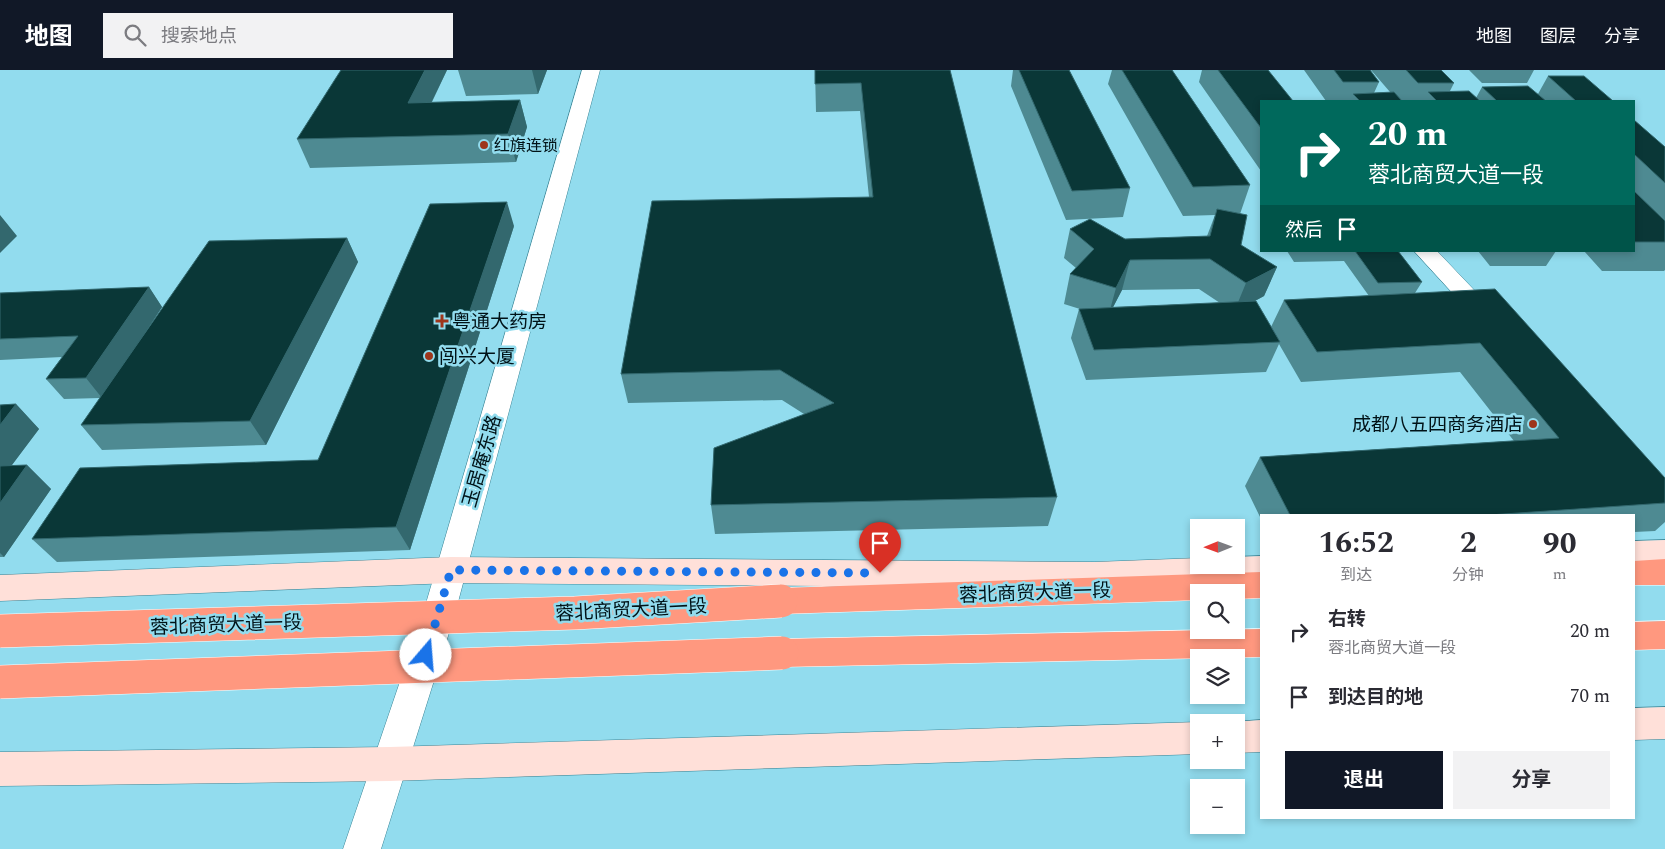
<!DOCTYPE html>
<html lang="zh">
<meta charset="utf-8">
<style>
:root{--surface:#fff;--page:#f2f2f3;--text:#2b2b33;--muted:#7c7c81;--accent:#111827}
body{margin:0;font-family:Spectral,"Noto Sans SC",serif;background:var(--page);color:var(--text);height:100vh;display:flex;flex-direction:column;font-size:19px;white-space:nowrap}
*{box-sizing:border-box;margin:0}
p{font-size:16px;color:var(--muted)}
.icon{flex:none;width:28px;height:28px;fill:none;stroke:currentColor;stroke-width:2;stroke-linecap:round;stroke-linejoin:round}
.map{position:relative;flex:1;overflow:hidden}
.sheet{position:absolute;left:1260px;top:444px;width:375px;height:305px;display:flex;flex-direction:column;background:var(--surface);border-radius:0px;box-shadow:0 2px 8px #0003}
.sheet>*{flex:none}
.guide{position:absolute;left:1260px;top:30px;width:375px;height:152px;border-radius:0px;box-shadow:0 2px 8px #0003;background:#00695c;color:#fff;overflow:hidden}
.needle{width:32px;rotate:269deg}
.controls{position:absolute;left:1190px;top:449px;display:grid;gap:10px}
.controls a{display:grid;place-items:center;width:55px;height:55px;border-radius:0px;background:var(--surface);box-shadow:0 2px 8px #0003;font-size:25px}
.pin{position:absolute;display:grid;place-items:center;width:42px;height:42px;color:#fff;margin:-51px -21px;border-radius:50% 50% 50% 0;rotate:-45deg;box-shadow:0 0 5px #0007}
.pin .icon{rotate:45deg}
.me{position:absolute;width:55px;margin:-28px;rotate:18deg;stroke-linejoin:round;filter:drop-shadow(0 0 4px #0008)}
.turn{display:flex;align-items:center;gap:18px;height:105px;padding:0 25px;font-size:22px}
.turn .icon{width:65px;height:65px;stroke-width:2.5}
.turn b{display:block;font-size:35px;line-height:42px}
.then{display:flex;align-items:center;height:48px;padding:0 25px;background:#0003;gap:10px;font-size:19px}
.eta{display:flex;justify-content:space-evenly;align-items:center;height:85px;text-align:center}
.eta b{font-size:30px;font-weight:700;line-height:35px}
.cta{display:flex;gap:10px;margin-top:auto;padding:10px 25px}
.cta a{flex:1;height:58px;border-radius:0px;background:var(--accent);color:#fff;font-size:20px;font-weight:700;line-height:58px;text-align:center}
.cta a+a{background:var(--page);color:var(--text)}
ul{padding:0;list-style:none}
li{display:flex;align-items:center;gap:15px;height:65px;padding:0 25px}
li div{flex:1}
li b{display:block;font-size:19px}
li em{font-style:normal}
header{display:flex;align-items:center;gap:30px;box-sizing:border-box;height:70px;padding:0 25px;background:var(--accent);color:#fff}
header strong{font-size:24px}
nav{display:flex;gap:28px;margin-inline-start:auto;font-size:18px}
.search{width:350px;height:45px;background:var(--page);display:flex;align-items:center;gap:12px;box-sizing:border-box;padding:0 18px;border-radius:0px;color:var(--muted);font-size:19px}
.map>svg:first-child{display:block}
.lines{fill:none;stroke-linecap:round;stroke-linejoin:round}
.street-casing{stroke:#3a8495;stroke-width:1}
.secondary-casing{stroke:#3a8495;stroke-width:1}
.highway-casing{stroke:#fff;stroke-width:1}
.street{fill:#fff;fill-rule:evenodd}
.secondary{fill:#ffe0d9;fill-rule:evenodd}
.highway{fill:#ff987f;fill-rule:evenodd}
.highway-bridge-casing{stroke:#fff;stroke-width:34;stroke-linecap:butt}
.highway-bridge{stroke:#ff987f;stroke-width:33}
.wall{fill:#4e8a92;fill-rule:evenodd}
.shaded-wall{fill:#33686e}
.building{fill:#0a3737;stroke:#33686e}
.route{stroke:#1a73e8;stroke-width:9;stroke-dasharray:0 16.2}
.poi-dot{fill:#9e361c;stroke:#92dcee;stroke-width:2}
.labels{text-anchor:middle;stroke-width:5;stroke-linejoin:round;paint-order:stroke}
.far-poi-label{font-size:16px;fill:#001217;stroke:#92dcee;text-anchor:start}
.poi-label{font-size:19px;fill:#001217;stroke:#92dcee;text-anchor:start}
.street-label{font-size:19px;fill:#001217;stroke:#92dcee}
</style>
<header>
<strong>地图</strong>
<div class="search"><svg class="icon" aria-label="search" viewBox="0 0 24 24"><circle cx="10" cy="10" r="6"/><path d="M15 15l6 6"/></svg>搜索地点</div>
<nav><a>地图</a><a>图层</a><a>分享</a></nav>
</header>
<div class="map">
<svg width="1665" height="779" viewBox="0 0 1665 779">
<rect width="100%" height="100%" fill="#92dcee"/>
<g class="lines">
<defs>
<path id="street" d="M582 0H600L454 547 381 779H343L422 547Z
M1414 181H1437L1496 243 1500 248 1496 253 1488 256 1480 253Z"/>
<path id="secondary" d="M1665 470V494L1634 495V471Z
M1261 486V510L1095 518 451 513 0 531V505L451 487 1095 492 1199 488V495H1236V487Z
M1665 637V669L1634 670V638Z
M1261 650V682L1236 683V652H1231Z
M1199 652H1201H1199V684L390 711 0 716V682L390 677Z"/>
<path id="highway" d="M1665 489V515H1634V491Z
M1261 502V528L1236 529V522H1199V530L781 544 770 540 765 531 770 522 781 518Z
M1665 551V579L1634 580V552Z
M1261 559V587L782 597 770 593 766 583 770 573 782 569Z"/>
</defs>
<use href="#street" class="street-casing"/>
<use href="#secondary" class="secondary-casing"/>
<use href="#highway" class="highway-casing"/>
<use href="#street" class="street"/>
<use href="#secondary" class="secondary"/>
<use href="#highway" class="highway"/>
<defs>
<path id="highway-bridge" d="M0 561 575 543 781 531
M0 612 782 583"/>
</defs>
<use href="#highway-bridge" class="highway-bridge-casing"/>
<use href="#highway-bridge" class="highway-bridge"/>
</g>
<path class="wall" d="M447 0 432 32 520 30 527 57 516 92 310 98 297 69Z
M458 0H547L538 24 466 26Z
M815 0H950L1057 427 1048 456 715 464 711 435 804 344 782 330 628 333 621 304 869 127 860 41 816 42Z
M1013 0H1069L1130 118 1123 147 1066 150 1011 16Z
M1112 0H1172L1250 115 1240 144 1241 175 1277 197 1264 226 1255 231 1271 257 1284 230 1369 226 1344 191 1294 192 1287 181H1398L1422 212 1415 223 1665 408V452L1655 461 1634 462V445H1261V449L1245 416 1260 387 1514 371 1460 302 1301 312 1279 274 1266 302 1086 310 1071 268 1079 239H1080L1064 234 1070 204 1076 198 1064 188 1070 159 1125 169 1207 166 1215 145 1183 146 1108 14ZM1199 219 1220 233 1113 237 1122 220Z
M1202 0H1268L1261 31V101L1199 12Z
M1304 0H1370L1379 12 1374 23 1390 22 1371 0H1441L1454 13 1450 21 1476 28 1482 17 1538 24 1548 6 1613 31H1326Z
M1469 0H1534L1527 13H1482Z
M1634 50 1665 77V200L1664 201H1602L1584 181H1634Z
M514 156 410 480 57 492 32 469 318 390Z
M347 168 358 192 266 375 102 380 81 355 100 328 64 329 46 309 62 287 0 290V223L149 217 162 237 138 274Z
M1478 181H1556L1546 196H1490Z
M16 334 39 359 11 396 27 395 51 419 4 487H0V335Z"/>
<path class="shaded-wall" d="M425 0H447L418 60 408 33Z
M532 0H547L538 24Z
M520 30 527 57 516 92 508 64Z
M507 132 514 156 410 480 396 457Z
M0 145 17 166 0 183Z
M347 168 358 192 266 375 250 351Z
M1130 190 1122 220 1108 247 1116 218Z
M1277 197 1264 226 1234 242 1246 213Z
M149 217 162 237 102 328 86 308Z
M16 334 39 359 0 411V355Z
M27 395 51 419 4 487 0 483V433Z"/>
<path class="building" d="M341 0H425L408 33 520 30 508 64 297 69Z
M815 0H950L1057 427 711 435 714 378 834 333 780 300 621 304 652 131 873 127 861 13 815 14Z
M1019 0H1069L1130 118 1072 121Z
M1122 0H1172L1250 115 1193 117Z
M1218 0H1268L1293 31H1261V58Z
M1334 0H1370L1379 12H1343Z
M1406 0H1441L1454 13H1418Z
M1548 6H1584L1613 31H1576Z
M1528 16 1546 31H1497L1482 17Z
M1469 21 1480 31H1437L1428 22Z
M1394 22 1402 31H1360L1353 24Z
M1634 50 1665 77V113L1634 84Z
M1634 121 1665 151V172H1634Z
M507 132 396 457 32 469 80 398 318 390 430 134Z
M1217 139 1247 145 1241 175 1277 197 1246 213 1210 189 1130 190 1116 218 1070 204 1094 179 1070 159 1090 149 1125 169 1210 166Z
M347 168 250 351 81 355 209 171Z
M1355 181H1398L1422 212 1378 213Z
M149 217 86 308 46 309 78 266 0 269V223Z
M1495 219 1665 408V433L1489 445H1290L1260 387 1559 368 1480 273 1317 282 1284 230Z
M1256 231 1280 272 1094 280 1079 239Z
M16 334 0 355V335Z
M27 395 0 433V396Z"/>
<g class="lines">
<path class="route" d="M426 585 451 500 880 503"/>
</g>
<g class="poi-dot">
<circle cx="484" cy="75" r="5"/>
<path d="M439.5 243.5h5v5h5v5h-5v5h-5v-5h-5v-5h5z"/>
<circle cx="429" cy="286" r="5"/>
<circle cx="1533" cy="354" r="5"/>
</g>
<g class="labels">
<g class="far-poi-label">
<text x="494" y="81">红旗连锁</text>
</g>
<g class="poi-label">
<text x="452" y="258">粤通大药房</text>
<text x="439" y="293">闯兴大厦</text>
<text x="1523" y="361" text-anchor="end">成都八五四商务酒店</text>
</g>
<g class="street-label">
<text transform="translate(481 391) rotate(-74)" y="7">玉居庵东路</text>
<text transform="translate(1035 522) rotate(-2)" y="7">蓉北商贸大道一段</text>
<text transform="translate(631 539) rotate(-3)" y="7">蓉北商贸大道一段</text>
<text transform="translate(226 554) rotate(-2)" y="7">蓉北商贸大道一段</text>
</g>
</g>
</svg>
<div class="controls">
<a><svg class="needle" viewBox="-14 -14 28 28"><path d="M0-13l5 13h-10z" fill="#e53935"/><path d="M0 13l5-13h-10z" fill="#7c7c81"/></svg></a>
<a><svg class="icon" aria-label="search" viewBox="0 0 24 24"><circle cx="10" cy="10" r="6"/><path d="M15 15l6 6"/></svg></a>
<a><svg class="icon" aria-label="layers" viewBox="0 0 24 24"><path d="M12 4l9 5-9 5-9-5zM3 14l9 5 9-5"/></svg></a>
<a>+</a>
<a>−</a>
</div>
<div class="pin" style="left:880px;top:503px;background:#d93025"><svg class="icon" aria-label="arrive" viewBox="0 0 24 24"><path d="M6 21V4h12l-3 4 3 4H6"/></svg></div>
<svg class="me" style="left:426px;top:585px" viewBox="-20 -20 40 40"><circle r="19" fill="#fff"/><path d="M0-13L10 11 0 6-10 11z" fill="#1a73e8"/></svg>
<div class="guide">
<div class="turn"><svg class="icon" aria-label="right" viewBox="0 0 24 24"><path d="M7 20v-9h11M14 6l5 5-5 5"/></svg><div><b>20 m</b>蓉北商贸大道一段</div></div>
<div class="then">然后<svg class="icon" aria-label="arrive" viewBox="0 0 24 24"><path d="M6 21V4h12l-3 4 3 4H6"/></svg></div>
</div>
<section class="sheet">
<div class="eta">
<div><b>16:52</b><p>到达</p></div>
<div><b>2</b><p>分钟</p></div>
<div><b>90</b><p>m</p></div>
</div>
<ul>
<li><svg class="icon" aria-label="right" viewBox="0 0 24 24"><path d="M7 20v-9h11M14 6l5 5-5 5"/></svg><div><b>右转</b><p>蓉北商贸大道一段</p></div><em>20 m</em></li>
<li><svg class="icon" aria-label="arrive" viewBox="0 0 24 24"><path d="M6 21V4h12l-3 4 3 4H6"/></svg><div><b>到达目的地</b></div><em>70 m</em></li>
</ul>
<div class="cta"><a>退出</a><a>分享</a></div>
</section>
</div>
